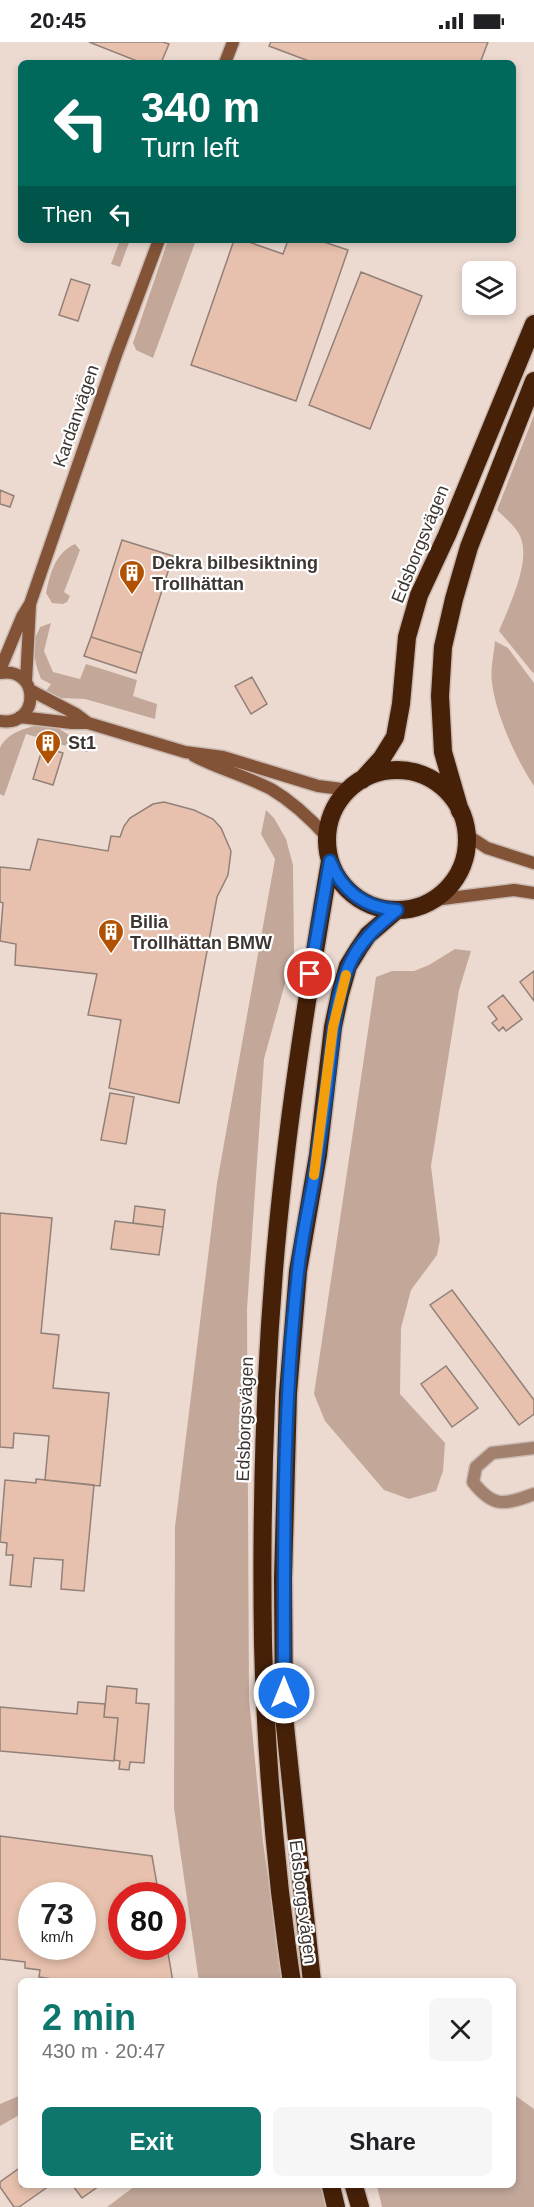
<!DOCTYPE html>
<meta charset="utf-8">
<style>
:root{--surface:#fff;--page:#f6f6f6;--text:#202124;--muted:#757577;--accent:#0f766e}
body{margin:0;font-family:Arial,sans-serif;background:var(--page);color:var(--text);height:100vh;display:flex;flex-direction:column;font-size:22px;white-space:nowrap}
*{box-sizing:border-box;margin:0}
p{font-size:20px;color:var(--muted)}
.icon{flex:none;width:33px;height:33px;fill:none;stroke:currentColor;stroke-width:2;stroke-linecap:round;stroke-linejoin:round}
.map{position:relative;flex:1;overflow:hidden}
.sheet{position:absolute;left:18px;top:1936px;width:498px;height:210px;display:flex;flex-direction:column;background:var(--surface);border-radius:9px;box-shadow:0 3px 9px #0003}
.sheet>*{flex:none}
.hud{position:absolute;left:18px;top:18px;width:498px;height:183px;border-radius:9px;box-shadow:0 3px 9px #0003;background:#00695c;color:#fff;overflow:hidden}
.buttons{position:absolute;left:462px;top:219px;display:grid;gap:12px}
.buttons a{display:grid;place-items:center;width:54px;height:54px;border-radius:9px;background:var(--surface);box-shadow:0 3px 9px #0003;font-size:30px}
.speed{position:absolute;left:18px;top:1840px;display:flex;gap:12px;font-size:30px;font-weight:700;text-align:center}
.speed>*{display:grid;place-content:center;width:78px;height:78px;border-radius:50%;background:var(--surface);box-shadow:0 3px 9px #0003;line-height:1}
.speed small{font-size:15px;font-weight:400}
.speed .limit{border:9px solid #d22;background:#fff;color:#111}
.pin{position:absolute;display:grid;place-items:center;width:51px;height:51px;color:#fff;margin:-26px;border:3px solid #fff;border-radius:50%;box-shadow:0 2px 6px #0007}
.me{position:absolute;width:66px;margin:-33px;rotate:0deg;stroke-linejoin:round;filter:drop-shadow(0 0 4px #0008)}
.turn{display:flex;align-items:center;gap:21px;height:126px;padding:0 24px;font-size:27px}
.turn .icon{width:78px;height:78px;stroke-width:2.5}
.turn b{display:block;font-size:42px;line-height:51px}
.then{display:flex;align-items:center;height:57px;padding:0 24px;background:#0003;gap:12px;font-size:22px}
.round{display:grid;place-items:center;flex:none;width:63px;height:63px;border-radius:9px;background:var(--page)}
.headline{display:flex;align-items:center;justify-content:space-between;height:102px;padding:0 24px}
h1{font-size:36px;font-weight:600;line-height:45px;color:var(--accent)}
.action{display:flex;gap:12px;margin-top:auto;padding:12px 24px}
.action a{flex:1;height:69px;border-radius:9px;background:var(--accent);color:#fff;font-size:24px;font-weight:600;line-height:69px;text-align:center}
.action a+a{background:var(--page);color:var(--text)}
.status{display:flex;justify-content:space-between;align-items:center;height:42px;padding:0 30px;background:var(--surface);direction:ltr}
.status svg{height:16px;fill:currentColor}
.map>svg:first-child{display:block}
.green{fill:#c3a89a}
.building{fill:#e7c1ad;stroke:#918178;stroke-width:1.5;fill-rule:evenodd}
.lines{fill:none;stroke-linecap:round;stroke-linejoin:round}
.street-casing{stroke:#c9b9b1;stroke-width:15}
.secondary-casing{stroke:#c9b9b1;stroke-width:15}
.highway-casing{stroke:#c9b9b1;stroke-width:21}
.street{stroke:#a2806e;stroke-width:12}
.secondary{stroke:#825337;stroke-width:12}
.highway{stroke:#462108;stroke-width:18}
.route-casing{stroke:#114b97;stroke-width:15}
.route{stroke:#1a73e8;stroke-width:10}
.slow{stroke:#f59e0b;stroke-width:10}
.labels{text-anchor:middle;stroke-width:4.5;stroke-linejoin:round;paint-order:stroke}
.street-label{font-size:18px;fill:#3d3632;stroke:#fff}
.poi-label{font-size:18px;font-weight:bold;fill:#3d3632;stroke:#fff;text-anchor:start}
</style>
<div class="status"><b>20:45</b><svg viewBox="0 0 49 12"><path d="M0 12V9h3v3zM5 12V6h3v6zM10 12V3h3v9zM15 12V0h3v12zM26 1h20v11H26zM47 4h2v5h-2z"/></svg></div>
<div class="map">
<svg width="534" height="2165" viewBox="0 0 534 2165">
<rect width="100%" height="100%" fill="#ecdad1"/>
<path class="green" d="M120 198H130L120 225 111 222Z
M168 198H196L153 316 136 308 133 301Z
M534 373V630L533 631 499 589C509 564 533 517 519 492 514 483 504 475 497 468Z
M75 502 80 508 64 550 70 554 67 560 63 562 52 561 46 551C50 532 55 511 75 502Z
M51 581 44 609 53 630 80 637 86 622 137 638 133 654 157 662 155 677 85 657 60 656 46 649 51 642 41 637 37 626 32 603 40 585Z
M495 599 508 606 534 641V744C516 717 496 673 492 641 490 628 494 612 495 599Z
M38 683 56 685 92 707 87 710 26 692 4 754 0 752V706C7 691 23 687 38 683Z
M266 768 274 776 286 797 293 823 294 909 264 1017 247 1267 249 1657 263 1800 283 1939 199 1940 174 1766 175 1485 217 1141 275 817 261 792Z
M455 907 471 909 459 948 431 1124 440 1198 437 1213 411 1248 401 1286 400 1352 445 1401 443 1429 436 1449 409 1457 384 1448 325 1379 314 1352 376 935 392 929H414L429 923Z
M513 2052 534 2067V2165H382L377 2144H513Z
M21 2053V2072L0 2084V2062Z
M135 2144H327L331 2165H107Z"/>
<path class="building" d="M89 0H163L169 2 161 21H142Z
M271 0H488L480 21H314L269 4Z
M234 198H243L283 212 288 198H318L348 208 296 359 191 323Z
M361 230 422 254 370 387 309 363Z
M71 237 90 243 78 279 59 273Z
M0 448 14 454 10 465 0 462Z
M122 498 173 514 142 611 91 595Z
M91 595 142 611 136 631 84 614Z
M252 635 267 662 251 672 235 644Z
M43 705 63 711 53 743 33 737Z
M164 760 194 768 213 777 221 786 231 809 228 833 217 855 179 1061 109 1046 121 978 88 973 97 932 15 923 16 902 0 899 3 861 0 860V825L30 828 38 797 108 809 111 794 120 795 124 784 130 776 153 762Z
M534 929V959L520 940Z
M503 953 522 977 506 989 503 985 499 989 492 981 497 977 488 965Z
M110 1051 134 1055 126 1102 101 1098Z
M135 1164 165 1168 163 1185 133 1181Z
M0 1171 52 1176 41 1291 59 1293 53 1346 109 1351 100 1444 45 1438 49 1394 14 1391 13 1406 0 1405Z
M115 1179 163 1185 159 1213 111 1207Z
M452 1248 534 1358V1372L519 1383 430 1263Z
M446 1324 478 1366 452 1385 421 1342Z
M36 1437 94 1443 84 1549 61 1547 63 1518 34 1516 31 1545 10 1543 13 1513H6L7 1501 0 1500 5 1438 36 1441Z
M107 1644 137 1647 136 1661 149 1662 144 1721 130 1720 129 1728 119 1727 120 1719 114 1718 118 1676 104 1675Z
M78 1660 105 1662 104 1675 118 1676 114 1719 0 1709V1665L77 1672Z
M0 1794 152 1814 159 1854H122V1905H167L173 1940H73L39 1935 40 1928 25 1926V1920L0 1917ZM32 1854H82V1905H32Z
M21 2125V2144H49L19 2165H14L0 2145V2140Z
M73 2144H99L82 2156Z"/>
<g class="lines">
<defs>
<path id="street" d="M534 1406 492 1411 476 1425 473 1440C493 1466 504 1463 534 1452"/>
<path id="secondary" d="M225 21 233 0
M0 628 22 575 30 562 116 313 159 198
M0 631C40 624 41 685 0 679
M26 639 30 563
M30 648 76 672 88 681
M20 675 72 681H88L185 710 223 715 318 744 349 748
M194 714C219 727 246 734 271 747 293 760 310 776 327 795
M467 793 487 806 534 821
M434 858 514 848 534 851"/>
<path id="highway" d="M327 798a70 70 0 1 1 140 0a70 70 0 1 1-140 0Z
M362 738 382 716 395 695 401 662 407 595 419 553 447 493 534 282
M460 769 443 710 440 654 443 605 454 557 469 505 534 339
M292 1940C287 1910 284 1880 280 1850 271 1767 265 1684 263 1601 261 1477 264 1352 274 1228 285 1091 307 954 330 819
M312 1940 284 1674 283 1537 288 1351 298 1229 318 1113 333 985 340 952 348 924 359 906 368 893 397 868
M331 2144 336 2165
M354 2144 360 2165"/>
</defs>
<use href="#street" class="street-casing"/>
<use href="#secondary" class="secondary-casing"/>
<use href="#highway" class="highway-casing"/>
<use href="#street" class="street"/>
<use href="#secondary" class="secondary"/>
<use href="#highway" class="highway"/>
</g>
<g class="lines">
<defs>
<path id="route" d="M284 1651C284 1511 282 1370 298 1230 302 1189 313 1150 318 1109 322 1082 326 1055 329 1028 333 994 335 958 348 926 358 901 377 884 397 868 365 866 342 849 330 819L310 932"/>
</defs>
<use href="#route" class="route-casing"/>
<use href="#route" class="route"/>
<path class="slow" d="M314 1133 333 985 346 933"/>
</g>
<defs>
<symbol id="building-pin" viewBox="-11 -11 22 30"><path d="M0 17L-7.5 6A9.5 9.5 0 1 1 7.5 6Z" fill="#b15202" stroke="#fff"/><path d="M-4-6H4V6H1V3H-1V6H-4ZM-2.5-4.3h1.7v1.8h-1.7ZM.8-4.3h1.7v1.8H.8ZM-2.5-1h1.7V.8h-1.7ZM.8-1h1.7V.8H.8Z" fill="#fff"/></symbol>
</defs>
<g fill-rule="evenodd">
<use href="#building-pin" x="117" y="516" width="30" height="40"/>
<use href="#building-pin" x="33" y="686" width="30" height="40"/>
<use href="#building-pin" x="96" y="875" width="30" height="40"/>
</g>
<g class="labels">
<g class="street-label">
<text transform="translate(76 374) rotate(-71)" y="6">Kardanvägen</text>
<text transform="translate(420 502) rotate(-68)" y="6">Edsborgsvägen</text>
<text transform="translate(245 1377) rotate(-88)" y="6">Edsborgsvägen</text>
<text transform="translate(303 1860) rotate(83)" y="6">Edsborgsvägen</text>
</g>
<g class="poi-label">
<text x="152" y="527">Dekra bilbesiktning<tspan x="152" dy="21">Trollhättan</tspan></text>
<text x="68" y="707">St1</text>
<text x="130" y="886">Bilia<tspan x="130" dy="21">Trollhättan BMW</tspan></text>
</g>
</g>
</svg>
<div class="buttons">
<a><svg class="icon" aria-label="layers" viewBox="0 0 24 24"><path d="M12 4l9 5-9 5-9-5zM3 14l9 5 9-5"/></svg></a>
</div>
<div class="speed"><div>73<small>km/h</small></div><div class="limit">80</div></div>
<div class="pin" style="left:310px;top:932px;background:#d93025"><svg class="icon" aria-label="arrive" viewBox="0 0 24 24"><path d="M6 21V4h12l-3 4 3 4H6"/></svg></div>
<svg class="me" style="left:284px;top:1651px" viewBox="-20 -20 40 40"><circle r="17" fill="#1a73e8" stroke="#fff" stroke-width="3"/><path d="M0-11L8 9 0 5-8 9z" fill="#fff"/></svg>
<div class="hud">
<div class="turn"><svg class="icon" aria-label="left" viewBox="0 0 24 24"><path d="M17 20v-9H6M10 6l-5 5 5 5"/></svg><div><b>340 m</b>Turn left</div></div>
<div class="then">Then<svg class="icon" aria-label="left" viewBox="0 0 24 24"><path d="M17 20v-9H6M10 6l-5 5 5 5"/></svg></div>
</div>
<section class="sheet">
<div class="headline"><div><h1>2 min</h1><p>430 m · 20:47</p></div><a class="round"><svg class="icon" aria-label="close" viewBox="0 0 24 24"><path d="M6 6l12 12M18 6L6 18"/></svg></a></div>
<div class="action"><a>Exit</a><a>Share</a></div>
</section>
</div>
